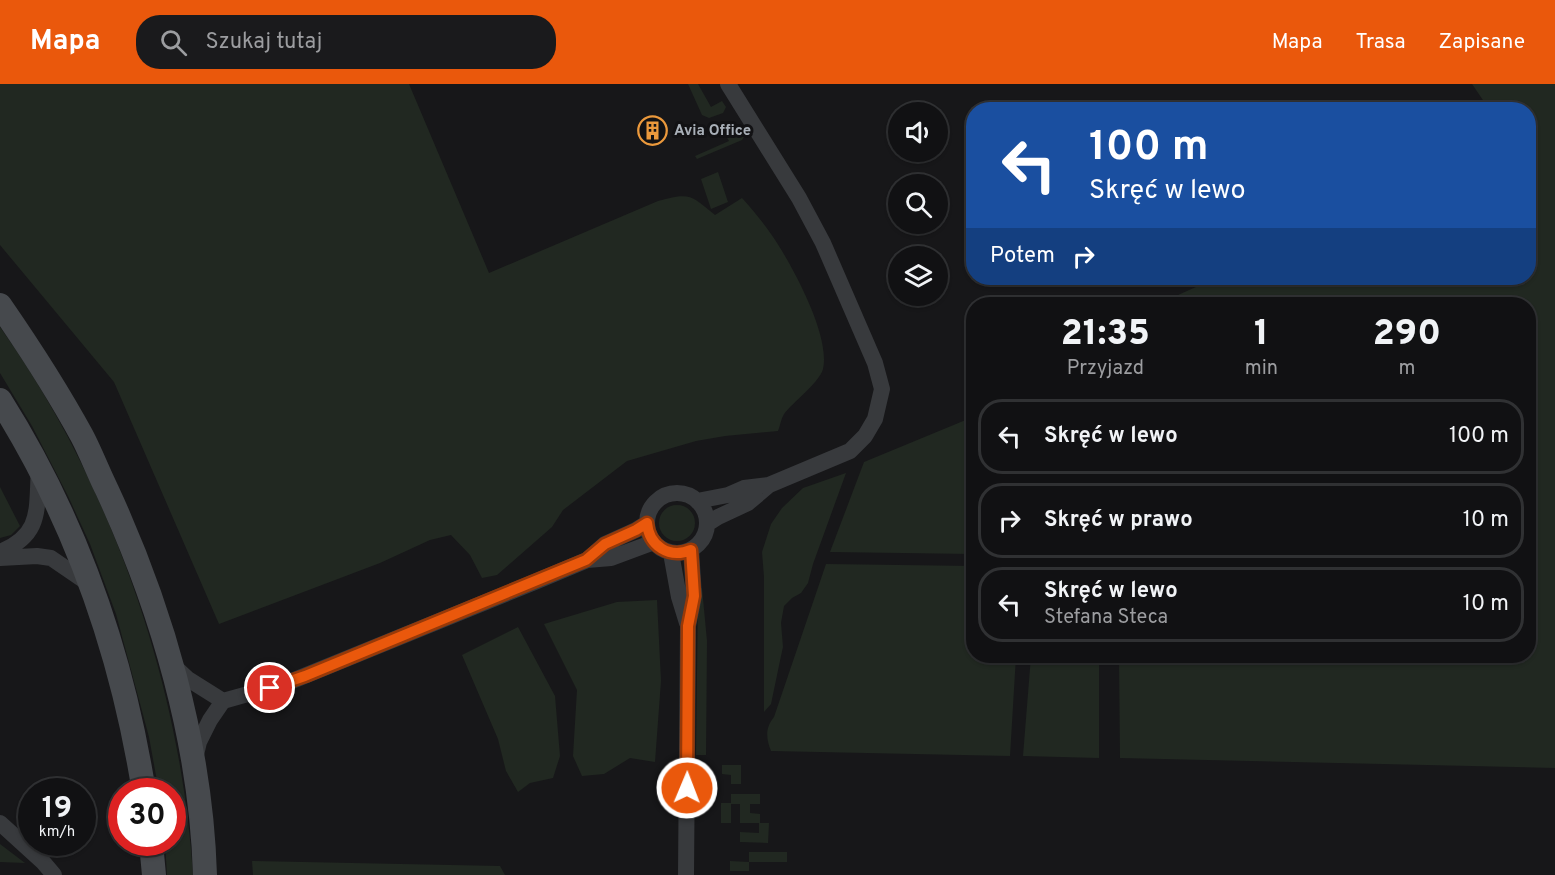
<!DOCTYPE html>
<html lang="pl">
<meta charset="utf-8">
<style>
:root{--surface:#111113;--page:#1a1a1c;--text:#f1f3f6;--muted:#9c9da0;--line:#303133;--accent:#ea580c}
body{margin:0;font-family:Overpass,sans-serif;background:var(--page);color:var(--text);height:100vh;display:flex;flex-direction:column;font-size:22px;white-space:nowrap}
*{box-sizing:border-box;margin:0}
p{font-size:20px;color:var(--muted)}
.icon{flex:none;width:33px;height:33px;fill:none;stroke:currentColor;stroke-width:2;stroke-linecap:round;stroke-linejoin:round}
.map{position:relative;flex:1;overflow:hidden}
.drawer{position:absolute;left:966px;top:213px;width:570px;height:366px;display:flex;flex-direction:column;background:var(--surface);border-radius:24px;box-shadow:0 2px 4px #0004,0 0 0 2px var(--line)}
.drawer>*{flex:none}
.top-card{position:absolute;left:966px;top:18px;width:570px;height:183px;border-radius:24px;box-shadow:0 2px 4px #0004,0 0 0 2px var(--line);background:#1a4fa0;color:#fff;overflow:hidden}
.tools{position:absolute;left:888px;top:18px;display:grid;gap:12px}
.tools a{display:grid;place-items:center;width:60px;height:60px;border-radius:50%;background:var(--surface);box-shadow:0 2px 4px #0004,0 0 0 2px var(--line);font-size:30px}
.speed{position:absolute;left:18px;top:694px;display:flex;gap:12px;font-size:30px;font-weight:700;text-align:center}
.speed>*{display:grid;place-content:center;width:78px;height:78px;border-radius:50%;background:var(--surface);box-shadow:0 2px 4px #0004,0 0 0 2px var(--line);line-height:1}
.speed small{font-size:15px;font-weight:400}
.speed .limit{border:9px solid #d22;background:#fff;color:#111}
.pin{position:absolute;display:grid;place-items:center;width:51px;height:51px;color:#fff;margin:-26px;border:3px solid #fff;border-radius:50%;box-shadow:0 2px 6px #0007}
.me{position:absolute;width:66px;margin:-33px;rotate:1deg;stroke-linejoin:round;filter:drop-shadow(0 0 4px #0008)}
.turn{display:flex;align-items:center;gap:21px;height:126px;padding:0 24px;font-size:27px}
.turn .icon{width:78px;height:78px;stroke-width:2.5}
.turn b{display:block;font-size:42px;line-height:51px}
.then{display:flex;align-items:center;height:57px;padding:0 24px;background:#0003;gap:12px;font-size:22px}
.eta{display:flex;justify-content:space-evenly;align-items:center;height:102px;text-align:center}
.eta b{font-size:36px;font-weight:800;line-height:42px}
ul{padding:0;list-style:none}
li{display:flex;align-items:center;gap:18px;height:75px;margin:0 12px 9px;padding:0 12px;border:3px solid var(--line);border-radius:24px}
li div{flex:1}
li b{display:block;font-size:22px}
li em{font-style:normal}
header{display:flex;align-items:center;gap:36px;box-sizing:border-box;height:84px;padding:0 30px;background:var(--accent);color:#fff}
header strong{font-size:28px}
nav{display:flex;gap:33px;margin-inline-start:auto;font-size:21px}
.search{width:420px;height:54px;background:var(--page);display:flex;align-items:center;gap:15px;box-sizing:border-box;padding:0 21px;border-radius:24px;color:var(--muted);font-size:22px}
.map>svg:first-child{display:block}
.green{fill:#212821}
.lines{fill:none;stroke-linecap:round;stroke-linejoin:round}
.minor{stroke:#383a3d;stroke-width:16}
.secondary{stroke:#46494d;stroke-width:24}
.route-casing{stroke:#983908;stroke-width:15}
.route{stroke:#ea580c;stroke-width:10}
.labels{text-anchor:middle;stroke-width:6;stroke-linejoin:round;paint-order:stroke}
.poi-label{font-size:15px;font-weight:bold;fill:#a9b0b8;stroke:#121214;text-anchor:start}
</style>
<header>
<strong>Mapa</strong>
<div class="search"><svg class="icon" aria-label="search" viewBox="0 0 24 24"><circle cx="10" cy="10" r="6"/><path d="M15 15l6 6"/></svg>Szukaj tutaj</div>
<nav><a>Mapa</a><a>Trasa</a><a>Zapisane</a></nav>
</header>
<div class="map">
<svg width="1555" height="791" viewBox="0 0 1555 791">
<rect width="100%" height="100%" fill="#171719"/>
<path class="green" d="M0 0H409L489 189 658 117C690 108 691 111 715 131L742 114C752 125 762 137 771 150 790 177 831 251 823 285 819 299 793 318 784 330 781 335 780 342 778 347L725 352 696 357 627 377 563 426 552 443 497 491 482 494 470 471 451 451 430 456 380 479 219 540 114 298 0 161Z
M688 0H698L711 23 722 17 726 23 723 29 709 34 702 31Z
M1472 0H1555V684L1120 674 1119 572H1528V220H1158L1216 194H1528V26L1489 25Z
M729 40 736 41 744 53 742 56 697 75 695 72 729 57 721 43Z
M718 88 728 118 711 125 701 95Z
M0 243C111 398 181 601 193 791H167L165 759H172V708H159L149 653 116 530 90 460 68 412 32 342 0 289Z
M973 333V470L830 468 864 378Z
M846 389 813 480 808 499 801 509 792 514 784 522 781 539 783 563 781 572 771 620 764 628V493L762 468 771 440 782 424 803 404Z
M0 403 20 442 11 451 0 454Z
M659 439a18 18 0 1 1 36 0a18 18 0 1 1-36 0Z
M826 480 973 482 974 572H1016L1010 672 771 667C766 654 765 644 774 633Z
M698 504H702L707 557 706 671H696Z
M657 516 661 597 655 678 630 674 604 690 582 692 573 672 577 606 544 540 617 518Z
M518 543 555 612 560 672 553 694 530 699 518 708 506 687 498 655 462 571Z
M1031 572H1099V674L1023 672Z
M696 680 706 681 705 709H696Z
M722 681H741V700H731V691L722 690Z
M731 710H760V720H750V729L760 730V739H769L768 759 740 758V748L759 749V739H740V720H731V739H721V719H731Z
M0 760 25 779 0 778Z
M749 768H787V778H749V787H730V777L749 778Z
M252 777 500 782 505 791H253Z"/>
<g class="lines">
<path class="minor" d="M647 439a30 30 0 1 1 60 0a30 30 0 1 1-60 0Z
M697 417 728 411 744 404 769 401 850 367 865 352 875 335 882 305 875 279 823 159 799 114 728 0
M707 440 718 433 748 419 768 402
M0 468C43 450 36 425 39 385
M671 469 679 513 687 539
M0 474 37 472 51 474 89 500
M587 476 611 474 654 458
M173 581 188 595 223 617
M195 675 199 658 210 636 223 617 287 599 537 497 587 476 605 460 636 446 647 439
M0 739 43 778 54 791
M686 791 688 542 694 512 691 466"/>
<path class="secondary" d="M0 221C29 263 57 306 82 352 91 369 98 388 107 406 162 525 201 659 205 791
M0 316C75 435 122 569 144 708
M151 759 154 791"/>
</g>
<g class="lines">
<defs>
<path id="route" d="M270 604 305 592 586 476 605 460 636 446 647 439C649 462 669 475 691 466L694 512 688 542 687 704"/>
</defs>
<use href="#route" class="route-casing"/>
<use href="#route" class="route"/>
</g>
<defs>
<symbol id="building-ring" viewBox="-11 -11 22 22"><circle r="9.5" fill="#121214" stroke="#eb993c" stroke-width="1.5"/><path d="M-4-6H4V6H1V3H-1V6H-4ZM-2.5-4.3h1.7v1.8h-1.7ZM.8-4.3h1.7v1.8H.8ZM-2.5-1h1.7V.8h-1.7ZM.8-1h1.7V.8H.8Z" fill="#eb993c"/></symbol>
</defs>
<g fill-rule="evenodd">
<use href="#building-ring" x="636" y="30" width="33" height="33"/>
</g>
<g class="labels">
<g class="poi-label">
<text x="674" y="51">Avia Office</text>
</g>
</g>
</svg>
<div class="tools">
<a><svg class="icon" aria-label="sound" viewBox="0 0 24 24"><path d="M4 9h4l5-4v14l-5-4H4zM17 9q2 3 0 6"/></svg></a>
<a><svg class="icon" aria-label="search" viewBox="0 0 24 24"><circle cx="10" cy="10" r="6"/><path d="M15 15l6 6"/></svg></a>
<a><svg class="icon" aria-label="layers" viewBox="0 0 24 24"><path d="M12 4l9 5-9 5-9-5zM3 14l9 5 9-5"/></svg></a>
</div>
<div class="speed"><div>19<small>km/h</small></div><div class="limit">30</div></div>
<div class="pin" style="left:270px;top:604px;background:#d93025"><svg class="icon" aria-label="arrive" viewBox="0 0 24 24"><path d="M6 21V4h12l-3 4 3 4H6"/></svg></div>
<svg class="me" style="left:687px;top:704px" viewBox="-20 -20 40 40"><circle r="17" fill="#ea580c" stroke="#fff" stroke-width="3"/><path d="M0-11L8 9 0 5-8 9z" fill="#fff"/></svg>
<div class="top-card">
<div class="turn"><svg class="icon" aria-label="left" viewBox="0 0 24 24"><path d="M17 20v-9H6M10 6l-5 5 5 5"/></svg><div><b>100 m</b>Skręć w lewo</div></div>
<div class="then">Potem<svg class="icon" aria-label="right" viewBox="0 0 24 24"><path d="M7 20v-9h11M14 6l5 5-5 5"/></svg></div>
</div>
<section class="drawer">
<div class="eta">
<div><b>21:35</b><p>Przyjazd</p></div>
<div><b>1</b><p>min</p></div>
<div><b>290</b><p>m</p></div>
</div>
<ul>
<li><svg class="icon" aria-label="left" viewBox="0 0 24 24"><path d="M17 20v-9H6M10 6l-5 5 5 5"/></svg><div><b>Skręć w lewo</b></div><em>100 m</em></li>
<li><svg class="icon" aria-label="right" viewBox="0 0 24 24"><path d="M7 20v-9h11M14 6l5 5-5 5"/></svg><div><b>Skręć w prawo</b></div><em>10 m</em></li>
<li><svg class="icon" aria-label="left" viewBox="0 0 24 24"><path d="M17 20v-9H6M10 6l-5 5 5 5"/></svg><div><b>Skręć w lewo</b><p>Stefana Steca</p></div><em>10 m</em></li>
</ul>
</section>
</div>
